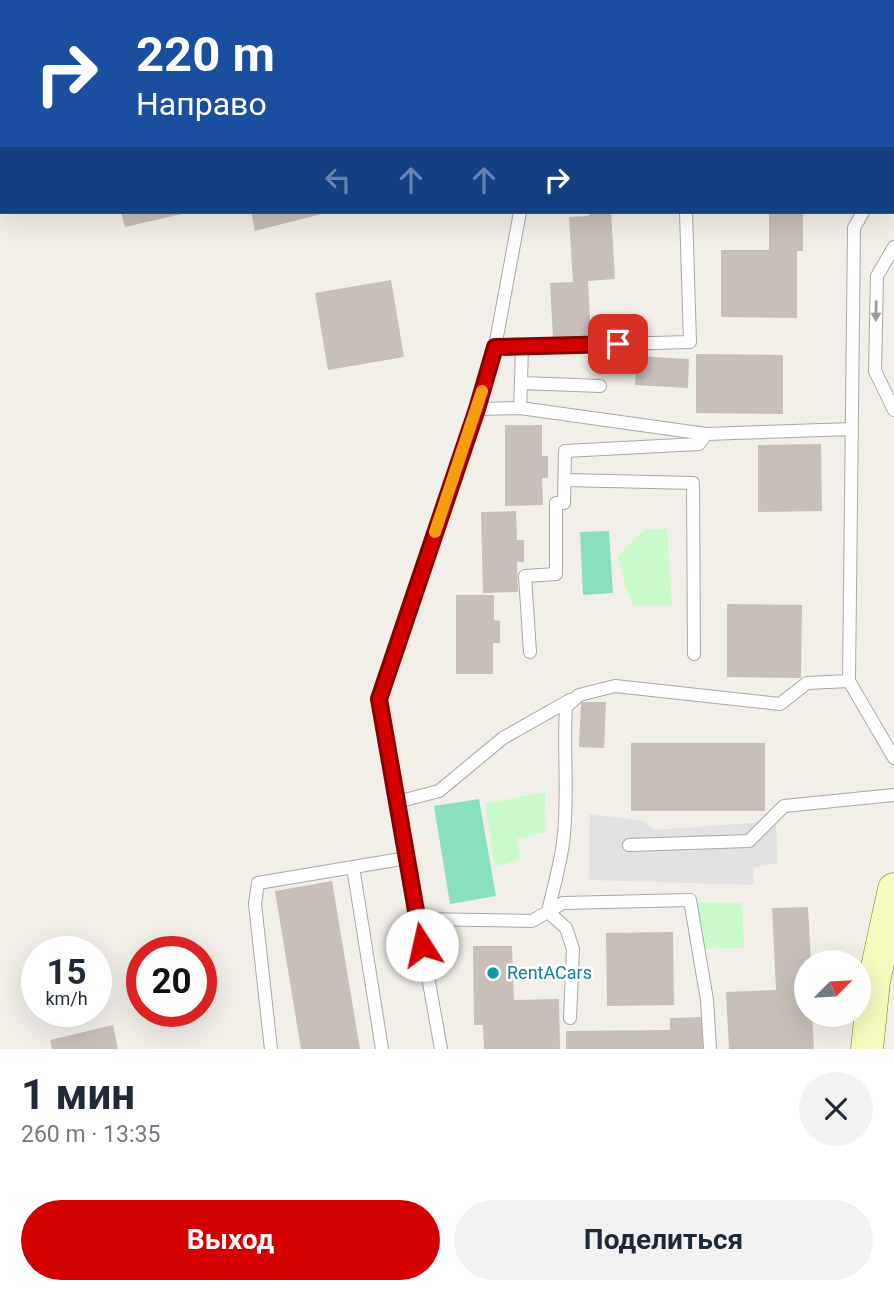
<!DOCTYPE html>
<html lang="ru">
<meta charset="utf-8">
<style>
:root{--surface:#fff;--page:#f2f2f3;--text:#1f2937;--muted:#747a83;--accent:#d40000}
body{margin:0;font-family:Roboto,sans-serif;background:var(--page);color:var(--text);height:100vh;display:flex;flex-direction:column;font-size:26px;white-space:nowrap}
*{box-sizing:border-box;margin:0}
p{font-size:23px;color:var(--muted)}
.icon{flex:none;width:38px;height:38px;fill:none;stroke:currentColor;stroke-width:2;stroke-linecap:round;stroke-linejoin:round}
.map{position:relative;height:1049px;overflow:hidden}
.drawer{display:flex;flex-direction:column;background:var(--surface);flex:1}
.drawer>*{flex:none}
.guide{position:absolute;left:0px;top:0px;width:894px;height:214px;box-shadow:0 7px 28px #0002;background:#1a4fa0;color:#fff;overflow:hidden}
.needle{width:46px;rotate:66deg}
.buttons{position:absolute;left:794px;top:950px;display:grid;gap:14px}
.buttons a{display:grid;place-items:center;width:77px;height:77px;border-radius:50%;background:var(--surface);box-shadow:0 7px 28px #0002;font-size:35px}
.speed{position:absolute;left:21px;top:936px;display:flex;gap:14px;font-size:35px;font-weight:700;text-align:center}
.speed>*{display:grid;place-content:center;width:91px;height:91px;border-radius:50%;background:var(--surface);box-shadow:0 7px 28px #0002;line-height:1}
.speed small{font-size:18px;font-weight:400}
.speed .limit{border:10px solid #d22;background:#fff;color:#111}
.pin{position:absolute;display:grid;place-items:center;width:60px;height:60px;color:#fff;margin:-30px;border-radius:14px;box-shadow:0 4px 10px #0006}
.me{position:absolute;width:77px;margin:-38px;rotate:350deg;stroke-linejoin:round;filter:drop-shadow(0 0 5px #0008)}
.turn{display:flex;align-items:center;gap:24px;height:147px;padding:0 21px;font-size:32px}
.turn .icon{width:91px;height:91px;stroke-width:2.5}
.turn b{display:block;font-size:49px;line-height:60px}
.lanes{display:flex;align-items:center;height:66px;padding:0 21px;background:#0003;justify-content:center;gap:35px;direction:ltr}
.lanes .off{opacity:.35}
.round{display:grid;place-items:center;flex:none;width:74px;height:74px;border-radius:37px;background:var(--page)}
.overview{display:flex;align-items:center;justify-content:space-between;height:119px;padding:0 21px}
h1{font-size:42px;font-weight:700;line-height:52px}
.cta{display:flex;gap:14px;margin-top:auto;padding:14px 21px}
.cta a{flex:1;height:80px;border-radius:42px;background:var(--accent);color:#fff;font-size:28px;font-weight:700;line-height:80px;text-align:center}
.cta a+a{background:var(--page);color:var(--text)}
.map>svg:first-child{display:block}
.park{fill:#c8facc}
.pitch{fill:#88e0be}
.parking{fill:#e2e2e2}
.building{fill:#c7bfb8}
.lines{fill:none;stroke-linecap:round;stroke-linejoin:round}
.lane-casing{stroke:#a9a9a9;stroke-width:14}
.secondary-casing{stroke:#707d05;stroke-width:33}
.primary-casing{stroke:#a06b00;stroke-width:38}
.lane{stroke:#fff;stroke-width:12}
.secondary{stroke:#f7fabf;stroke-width:32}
.primary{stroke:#fcd6a4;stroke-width:37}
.oneway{fill:#9c9c9c}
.route-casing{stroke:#8a0000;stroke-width:18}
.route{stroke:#d40000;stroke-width:12}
.slow{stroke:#f59e0b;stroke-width:12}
.culture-dot{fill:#0f9aa8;stroke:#fff;stroke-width:2.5}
.labels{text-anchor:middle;stroke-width:5;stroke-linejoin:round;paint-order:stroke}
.culture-label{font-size:18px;fill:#0d838f;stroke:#fff;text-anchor:start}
</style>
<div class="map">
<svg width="894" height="1049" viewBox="0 0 894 1049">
<rect width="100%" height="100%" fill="#f2efe9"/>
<path class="park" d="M645 529H667L672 605 634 606 625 586 618 556Z
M545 792 546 832 516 839 521 859 495 867 485 804Z
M694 902 742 903 744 948 699 949Z"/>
<path class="pitch" d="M609 531 613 593 583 595 580 532Z
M479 799 496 896 450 904 434 806Z"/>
<path class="parking" d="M590 814 643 821 655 830 776 821 778 863 753 868 754 885 589 880Z"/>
<path class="building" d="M121 212H186V213L125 227Z
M251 212H325V213L255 231Z
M588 212H611L615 279 588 281 591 336 553 338 550 283 573 282 569 217 589 216Z
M769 212H803V251H797V318L721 317V250H769Z
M391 280 404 357 328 370 315 293Z
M696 354 783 355V414L696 413Z
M637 356 689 359 688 388 635 385Z
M505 425H542V456H548V478H542L543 505 505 506Z
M821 444 822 511 758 512V445Z
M516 511 517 540H524V562H517L518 592 483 593 481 512Z
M456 595H494V620L500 621V643H493V674H456Z
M727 604 802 605 801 678 727 677Z
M581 702H606L604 748 579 747Z
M631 743H765V811H631Z
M332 881 360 1049H301L275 891Z
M808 907 811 962H807V1015H812L814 1049H729L726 992 776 990 772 908Z
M673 932 674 1005 607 1006 606 933Z
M473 946H512L514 1000 559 999 560 1049H484L483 1025H474Z
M703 1017 704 1049H566V1031L670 1030V1018Z
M113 1025 118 1049H52L50 1040Z"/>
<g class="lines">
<defs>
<path id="lane" d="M17 0 18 2
M467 0 470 2
M613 0 615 2
M244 2 255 0
M657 2 675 0
M0 41H2
M863 212 854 228 849 681 894 758
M894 247 877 276 875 371 894 410
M495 347 690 342 686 212
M521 383 522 346
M520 408 706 434 852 429
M477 409 520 408 521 383 600 386
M565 480 693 483 694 654
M530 652 525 576 556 574V503H564L565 451 699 444 706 434
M397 802 439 791 503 738 570 700
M629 845 749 841 784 806 894 795
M353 867 382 1049
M418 919 532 921 563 903 690 900 707 1000 710 1049
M570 1018 573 949 566 928 548 912C553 889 560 866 563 843 569 798 563 752 566 707L579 695 615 686 780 704 807 683 849 681
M271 1049 255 904 258 883 407 858
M441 1049 378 699 477 409 495 347 520 212"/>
<path id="secondary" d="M867 1049 874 981 894 889"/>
<path id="primary" d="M861 0V2
M892 151 894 176"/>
</defs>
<use href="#lane" class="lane-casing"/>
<use href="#secondary" class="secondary-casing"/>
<use href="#primary" class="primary-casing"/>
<use href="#lane" class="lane"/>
<use href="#secondary" class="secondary"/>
<use href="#primary" class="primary"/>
</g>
<defs><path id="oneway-solid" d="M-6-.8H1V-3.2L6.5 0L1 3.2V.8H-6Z" transform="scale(1.75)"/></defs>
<use class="oneway" href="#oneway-solid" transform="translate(876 311) rotate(91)"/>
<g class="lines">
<defs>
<path id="route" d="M422 945 379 699 477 409 495 347 618 344"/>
</defs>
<use href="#route" class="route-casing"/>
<use href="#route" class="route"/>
<path class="slow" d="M435 532 482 391"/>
</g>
<circle class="culture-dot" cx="493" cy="973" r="7"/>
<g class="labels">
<g class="culture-label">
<text x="507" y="979">RentACars</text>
</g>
</g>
</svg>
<div class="buttons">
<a><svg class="needle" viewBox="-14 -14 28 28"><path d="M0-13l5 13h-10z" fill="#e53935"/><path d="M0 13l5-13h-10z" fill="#747a83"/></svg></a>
</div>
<div class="speed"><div>15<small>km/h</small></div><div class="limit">20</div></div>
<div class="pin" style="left:618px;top:344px;background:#d93025"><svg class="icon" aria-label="arrive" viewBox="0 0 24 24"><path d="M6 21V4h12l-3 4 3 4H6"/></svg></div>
<svg class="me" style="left:422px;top:945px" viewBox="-20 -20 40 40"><circle r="19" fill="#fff"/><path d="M0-13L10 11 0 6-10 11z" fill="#d40000"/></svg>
<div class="guide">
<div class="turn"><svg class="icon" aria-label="right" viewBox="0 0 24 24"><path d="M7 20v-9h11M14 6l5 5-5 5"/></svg><div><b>220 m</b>Направо</div></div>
<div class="lanes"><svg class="icon off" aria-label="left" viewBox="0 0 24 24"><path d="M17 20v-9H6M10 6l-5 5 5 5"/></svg><svg class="icon off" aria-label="ahead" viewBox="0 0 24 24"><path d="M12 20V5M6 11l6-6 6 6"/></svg><svg class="icon off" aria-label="ahead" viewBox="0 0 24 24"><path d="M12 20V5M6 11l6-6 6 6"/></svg><svg class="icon" aria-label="right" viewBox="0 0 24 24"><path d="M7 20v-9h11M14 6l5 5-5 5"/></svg></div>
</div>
</div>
<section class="drawer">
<div class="overview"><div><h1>1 мин</h1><p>260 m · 13:35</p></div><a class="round"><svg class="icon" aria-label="close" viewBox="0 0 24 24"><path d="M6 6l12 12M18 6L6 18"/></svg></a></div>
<div class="cta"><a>Выход</a><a>Поделиться</a></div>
</section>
